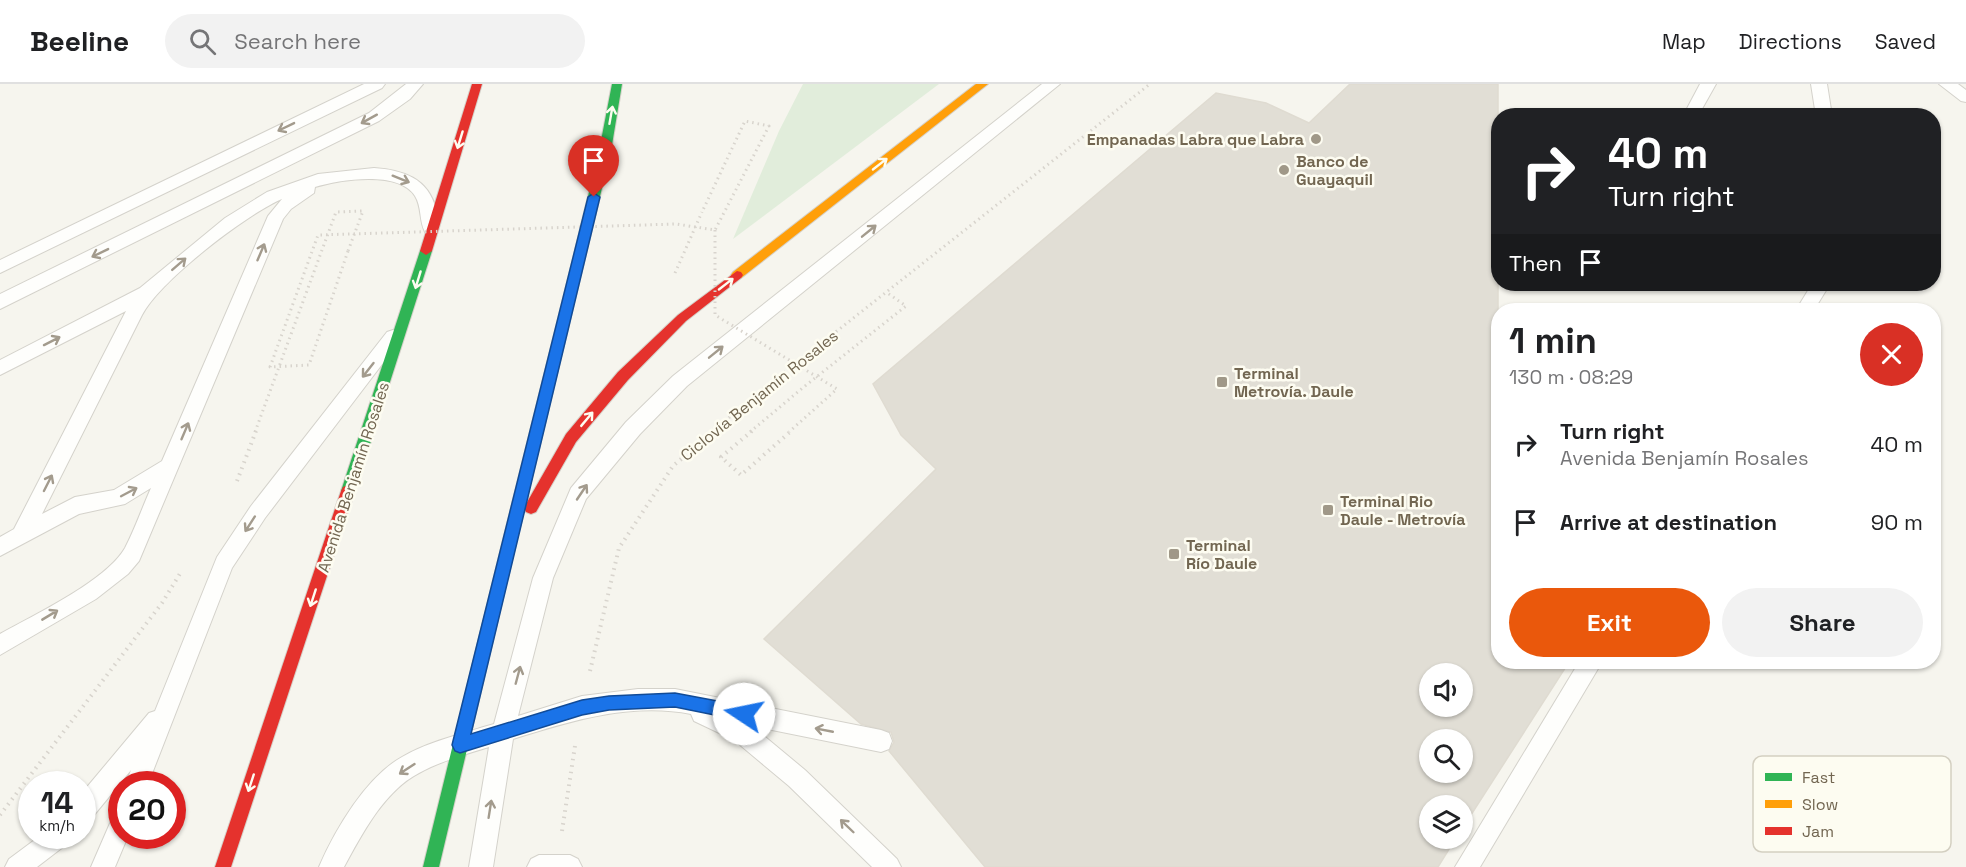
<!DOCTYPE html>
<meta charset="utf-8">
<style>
:root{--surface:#fff;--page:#f2f2f2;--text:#202124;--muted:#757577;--line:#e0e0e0;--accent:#ea580c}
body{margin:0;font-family:"Space Grotesk",sans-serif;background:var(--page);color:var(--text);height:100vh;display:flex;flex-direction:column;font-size:22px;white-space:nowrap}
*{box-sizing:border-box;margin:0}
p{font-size:20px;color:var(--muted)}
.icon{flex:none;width:33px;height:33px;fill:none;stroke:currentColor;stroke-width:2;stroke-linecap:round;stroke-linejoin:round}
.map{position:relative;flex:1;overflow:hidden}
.panel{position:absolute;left:1491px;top:219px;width:450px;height:366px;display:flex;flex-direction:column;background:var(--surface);border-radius:24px;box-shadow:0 2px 4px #0004}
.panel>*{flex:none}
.guide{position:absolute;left:1491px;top:24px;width:450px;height:183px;border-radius:24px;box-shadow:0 2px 4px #0004;background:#202124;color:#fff;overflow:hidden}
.fabs{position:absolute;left:1419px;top:579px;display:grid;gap:12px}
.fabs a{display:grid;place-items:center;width:54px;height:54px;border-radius:50%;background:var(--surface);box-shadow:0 2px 4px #0004;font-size:30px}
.speed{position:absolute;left:18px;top:687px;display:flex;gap:12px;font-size:30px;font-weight:700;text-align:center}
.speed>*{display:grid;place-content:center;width:78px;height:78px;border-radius:50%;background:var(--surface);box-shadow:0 2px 4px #0004;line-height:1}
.speed small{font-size:15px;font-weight:400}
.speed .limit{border:9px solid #d22;background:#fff;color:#111}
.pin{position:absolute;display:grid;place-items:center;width:51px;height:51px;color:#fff;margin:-62px -26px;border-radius:50% 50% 50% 0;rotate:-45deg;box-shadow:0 0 6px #0007}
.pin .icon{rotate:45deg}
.me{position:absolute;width:66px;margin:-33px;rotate:281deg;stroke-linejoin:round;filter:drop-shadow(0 0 4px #0008)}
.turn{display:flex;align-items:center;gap:21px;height:126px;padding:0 18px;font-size:27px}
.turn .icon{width:78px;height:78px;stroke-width:2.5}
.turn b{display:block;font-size:42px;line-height:51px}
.then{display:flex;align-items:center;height:57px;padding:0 18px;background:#0003;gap:12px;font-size:22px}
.round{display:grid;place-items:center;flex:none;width:63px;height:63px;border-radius:32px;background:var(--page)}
.overview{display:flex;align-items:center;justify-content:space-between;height:102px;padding:0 18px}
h1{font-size:36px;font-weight:600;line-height:45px}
.button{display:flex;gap:12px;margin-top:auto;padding:12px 18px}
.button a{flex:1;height:69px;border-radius:36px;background:var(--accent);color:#fff;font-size:24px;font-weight:600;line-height:69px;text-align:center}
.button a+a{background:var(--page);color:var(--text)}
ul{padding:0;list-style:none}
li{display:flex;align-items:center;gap:18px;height:78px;padding:0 18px}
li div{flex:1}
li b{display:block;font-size:22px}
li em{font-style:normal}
header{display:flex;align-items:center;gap:36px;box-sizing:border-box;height:84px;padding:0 30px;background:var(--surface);border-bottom:2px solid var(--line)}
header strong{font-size:28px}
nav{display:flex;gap:33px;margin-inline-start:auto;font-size:21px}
.search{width:420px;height:54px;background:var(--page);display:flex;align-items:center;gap:15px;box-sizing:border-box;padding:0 21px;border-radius:33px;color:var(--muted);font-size:22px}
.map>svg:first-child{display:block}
.green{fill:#e1eddb}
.building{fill:#e1ded5;stroke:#dfdbd1;stroke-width:1.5;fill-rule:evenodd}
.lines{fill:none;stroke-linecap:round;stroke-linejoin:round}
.lane-casing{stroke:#d4d2cb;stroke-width:2}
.fast-casing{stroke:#d5d1c9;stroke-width:2}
.slow-casing{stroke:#d5d1c9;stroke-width:2}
.jam-casing{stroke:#d5d1c9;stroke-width:2}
.path-far1{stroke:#d8d4cd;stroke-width:3;stroke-dasharray:1.5 4;stroke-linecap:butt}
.path{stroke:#d8d4cd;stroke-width:4;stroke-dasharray:1.5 5;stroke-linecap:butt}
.lane{fill:#fefefc;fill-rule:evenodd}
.fast{fill:#30b455;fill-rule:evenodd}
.slow{fill:#ff9f0a;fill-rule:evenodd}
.jam{fill:#e5322d;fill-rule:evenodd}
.path-bridge-far1{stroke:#d8d4cd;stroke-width:3;stroke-dasharray:1.5 4;stroke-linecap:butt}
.path-bridge{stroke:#d8d4cd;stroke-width:4;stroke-dasharray:1.5 5;stroke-linecap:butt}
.oneway{stroke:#fdfcf1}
.oneway2{stroke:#a39b8d}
.route{fill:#1a73e8;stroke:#114b97;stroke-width:1.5}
.poi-dot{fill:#a09888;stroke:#fdfcf1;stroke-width:2}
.labels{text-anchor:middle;stroke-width:5;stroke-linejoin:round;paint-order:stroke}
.poi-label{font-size:16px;font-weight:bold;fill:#726651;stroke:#fdfcf1;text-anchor:start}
.street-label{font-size:16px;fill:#726651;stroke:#fdfcf1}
.key{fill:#fdfcf1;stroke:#d3cfc1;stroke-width:1.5}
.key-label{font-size:16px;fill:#726651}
</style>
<header>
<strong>Beeline</strong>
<div class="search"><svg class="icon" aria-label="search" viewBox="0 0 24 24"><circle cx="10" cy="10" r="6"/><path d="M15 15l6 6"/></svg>Search here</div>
<nav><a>Map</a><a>Directions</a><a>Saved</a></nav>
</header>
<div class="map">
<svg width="1966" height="783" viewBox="0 0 1966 783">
<rect width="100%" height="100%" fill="#f6f5ee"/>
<path class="green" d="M803 0H939L733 155 779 47Z"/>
<path class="building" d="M1350 0H1498V578H1569L1462 745V722H1430V754H1456L1438 783H985L889 667 894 658 891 648 861 640 764 555 936 385 901 351 873 300 1216 9 1266 19 1309 39ZM1430 590H1462V622H1430ZM1430 656H1462V688H1430Z"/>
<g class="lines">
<defs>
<path id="lane" d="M364 0H385L382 4 0 189V176Z
M406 0H423L410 15 379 37 0 225V210L369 29Z
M1042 0H1060L687 302 640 350 586 415 553 494 518 632 582 612 638 605H675L881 646 889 649 892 657 889 665 881 668 752 642 805 686 897 775 901 783H872L789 702 734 656 694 637 691 630C631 618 570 637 513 655L493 783H469L489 663C466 670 441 677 419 689 384 707 362 750 344 783H319C335 746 366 693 402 673 430 657 464 649 494 640L533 494 571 404 626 338 673 292Z
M1700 0H1716L1698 32H1683Z
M1811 0H1827L1832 32H1816Z
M1939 0H1958L1966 6V18L1961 17Z
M374 84C403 86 428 94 436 125 438 133 441 141 437 148H425C419 137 422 123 415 112 398 86 340 96 315 103L314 109 291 125 283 135 139 477 128 490 96 515 0 571V550C34 531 106 497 125 464 135 445 142 424 151 404L125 420 79 430 0 472V453L14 445 126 227 0 291V276L140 204 225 134 267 108 318 90ZM282 115 268 132 162 377 114 406 75 413 42 430 142 231C160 197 245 131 282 115Z
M1812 200H1830L1814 226H1796Z
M393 246 399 248 402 253 399 258 265 434 232 484 148 700H126L131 686 90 736 82 739V709L149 629 155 627 217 473 251 422 387 248Z
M1579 578H1602L1480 783H1455Z
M122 727V752H128L115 783H91L114 730Z
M40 752H71L67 760 37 783H5L9 775Z
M539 771H570L578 775 582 783H527L531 775Z"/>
<path id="fast" d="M612 0H622L611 67 586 170 580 174 574 170 599 67Z
M426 163 432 167 355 407 353 411 348 413 343 411 341 407 420 167Z
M508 458 513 460 515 464 439 783H423L501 464 503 460Z"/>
<path id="slow" d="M976 0H988L741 194H733L731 191 733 188Z
M580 166 586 170 515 464 513 468 508 470 503 468 501 464 574 170Z"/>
<path id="jam" d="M472 0H482L432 167 426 171 420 167Z
M737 187 741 188 743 191 741 194 686 237 628 296 576 358 536 428 531 430 526 428 524 424 526 420 566 350 618 288 678 231Z
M348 401 353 403 355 407 231 783H215L341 407 343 403Z"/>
</defs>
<use href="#lane" class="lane-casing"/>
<use href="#fast" class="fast-casing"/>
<use href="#slow" class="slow-casing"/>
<use href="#jam" class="jam-casing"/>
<path class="path-far1" d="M675 189 702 128
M805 302 906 222 886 208
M255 348 336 128 363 127 348 167
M712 348 752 314 1150 0"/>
<path class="path" d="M237 397 256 347
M590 587 619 464 673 382 714 347
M0 731 162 519 181 488
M562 747 575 662"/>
<use href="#lane" class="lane"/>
<use href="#fast" class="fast"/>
<use href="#slow" class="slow"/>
<use href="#jam" class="jam"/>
<path class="path-bridge-far1" d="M715 146V231L837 305 789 348
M348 167 309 281 270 283 318 151 676 140 715 146 769 42 745 37 702 128
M750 348 805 302"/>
<path class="path-bridge" d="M752 347 721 373 741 391 791 347"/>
</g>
<defs><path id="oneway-shaft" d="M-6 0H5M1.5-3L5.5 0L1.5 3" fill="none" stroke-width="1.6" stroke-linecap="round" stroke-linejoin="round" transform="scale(1.5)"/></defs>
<g class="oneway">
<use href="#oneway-shaft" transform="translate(611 31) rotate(-80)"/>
<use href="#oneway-shaft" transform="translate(460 56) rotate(107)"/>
<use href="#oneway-shaft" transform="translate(880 80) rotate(-38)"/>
<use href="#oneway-shaft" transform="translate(418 196) rotate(107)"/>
<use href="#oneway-shaft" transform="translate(726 200) rotate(-38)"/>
<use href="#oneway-shaft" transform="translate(587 335) rotate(-50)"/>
<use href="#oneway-shaft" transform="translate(313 514) rotate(108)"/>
<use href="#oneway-shaft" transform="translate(251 699) rotate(108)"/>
</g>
<g class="oneway2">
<use href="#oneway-shaft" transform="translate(369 35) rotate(151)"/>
<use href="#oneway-shaft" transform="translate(286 43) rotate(154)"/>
<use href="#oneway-shaft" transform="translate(401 95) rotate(22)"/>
<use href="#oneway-shaft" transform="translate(869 147) rotate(-39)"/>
<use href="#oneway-shaft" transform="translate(261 168) rotate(-67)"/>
<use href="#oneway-shaft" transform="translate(100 169) rotate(154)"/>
<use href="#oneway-shaft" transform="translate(179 180) rotate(-41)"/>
<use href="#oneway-shaft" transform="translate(52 257) rotate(-27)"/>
<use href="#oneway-shaft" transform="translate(716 268) rotate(-39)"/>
<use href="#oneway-shaft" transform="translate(368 286) rotate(128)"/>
<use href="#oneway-shaft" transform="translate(185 347) rotate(-67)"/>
<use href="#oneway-shaft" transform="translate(48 399) rotate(-63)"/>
<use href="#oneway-shaft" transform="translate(129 408) rotate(-28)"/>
<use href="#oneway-shaft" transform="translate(582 408) rotate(-56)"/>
<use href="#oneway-shaft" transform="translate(250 440) rotate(123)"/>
<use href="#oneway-shaft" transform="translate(50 531) rotate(-31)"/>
<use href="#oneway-shaft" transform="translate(518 591) rotate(-75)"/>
<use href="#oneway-shaft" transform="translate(824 646) rotate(-169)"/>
<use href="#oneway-shaft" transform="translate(407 685) rotate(147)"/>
<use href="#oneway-shaft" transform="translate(490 725) rotate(-81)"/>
<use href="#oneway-shaft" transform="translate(847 742) rotate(-136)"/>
</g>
<path class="route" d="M594 109 600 113 471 650 582 616 609 612 675 609 744 622 749 624 751 630 749 635 744 637 675 623 609 626 582 631 460 669 455 667 452 661 588 113Z"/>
<g class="poi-dot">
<circle cx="1316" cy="55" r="6"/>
<circle cx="1284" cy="86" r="6"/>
<rect x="1216" y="292" width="12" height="12" rx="3"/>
<rect x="1322" y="420" width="12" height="12" rx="3"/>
<rect x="1168" y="464" width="12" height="12" rx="3"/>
</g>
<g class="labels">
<g class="poi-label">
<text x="1304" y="61" text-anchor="end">Empanadas Labra que Labra</text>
<text x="1296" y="83">Banco de<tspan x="1296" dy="18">Guayaquil</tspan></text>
<text x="1234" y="295">Terminal<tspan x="1234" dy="18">Metrovía. Daule</tspan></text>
<text x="1340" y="423">Terminal Rio<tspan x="1340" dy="18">Daule - Metrovía</tspan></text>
<text x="1186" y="467">Terminal<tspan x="1186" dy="18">Río Daule</tspan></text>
</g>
<g class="street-label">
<text transform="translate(759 311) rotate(-39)" y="6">Ciclovía Benjamín Rosales</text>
<text transform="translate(353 393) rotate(-72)" y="6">Avenida Benjamín Rosales</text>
</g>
</g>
<rect x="1753" y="672" width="198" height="96" rx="9" class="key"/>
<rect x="1765" y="689" width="27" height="8" fill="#30b455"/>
<rect x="1765" y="716" width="27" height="8" fill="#ff9f0a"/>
<rect x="1765" y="743" width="27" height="8" fill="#e5322d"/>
<g class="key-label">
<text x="1802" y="699">Fast</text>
<text x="1802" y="726">Slow</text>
<text x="1802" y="753">Jam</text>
</g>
</svg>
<div class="fabs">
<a><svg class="icon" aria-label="sound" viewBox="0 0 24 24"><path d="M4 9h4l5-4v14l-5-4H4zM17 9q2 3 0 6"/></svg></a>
<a><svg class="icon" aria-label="search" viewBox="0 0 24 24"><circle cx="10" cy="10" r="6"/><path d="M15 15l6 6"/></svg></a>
<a><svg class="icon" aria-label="layers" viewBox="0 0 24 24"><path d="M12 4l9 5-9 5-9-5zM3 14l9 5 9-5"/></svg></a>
</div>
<div class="speed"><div>14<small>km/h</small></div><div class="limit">20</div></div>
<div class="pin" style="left:594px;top:113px;background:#d93025"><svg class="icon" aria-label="arrive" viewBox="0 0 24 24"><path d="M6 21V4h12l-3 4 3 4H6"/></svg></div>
<svg class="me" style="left:744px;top:630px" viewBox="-20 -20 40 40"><circle r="19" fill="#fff"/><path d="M0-13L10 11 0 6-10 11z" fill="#1a73e8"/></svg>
<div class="guide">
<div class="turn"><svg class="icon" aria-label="right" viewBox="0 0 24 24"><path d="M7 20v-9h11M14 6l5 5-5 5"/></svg><div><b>40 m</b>Turn right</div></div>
<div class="then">Then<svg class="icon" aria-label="arrive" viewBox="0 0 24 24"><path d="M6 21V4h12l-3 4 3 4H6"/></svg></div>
</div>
<section class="panel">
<div class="overview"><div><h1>1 min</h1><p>130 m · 08:29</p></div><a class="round" style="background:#d93025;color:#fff"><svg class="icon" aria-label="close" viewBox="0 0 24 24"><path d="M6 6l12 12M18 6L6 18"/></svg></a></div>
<ul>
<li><svg class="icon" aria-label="right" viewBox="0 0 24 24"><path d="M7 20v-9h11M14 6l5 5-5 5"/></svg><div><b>Turn right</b><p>Avenida Benjamín Rosales</p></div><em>40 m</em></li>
<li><svg class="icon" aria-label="arrive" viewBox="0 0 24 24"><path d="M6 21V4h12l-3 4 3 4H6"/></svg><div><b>Arrive at destination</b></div><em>90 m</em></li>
</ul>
<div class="button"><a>Exit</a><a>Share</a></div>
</section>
</div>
